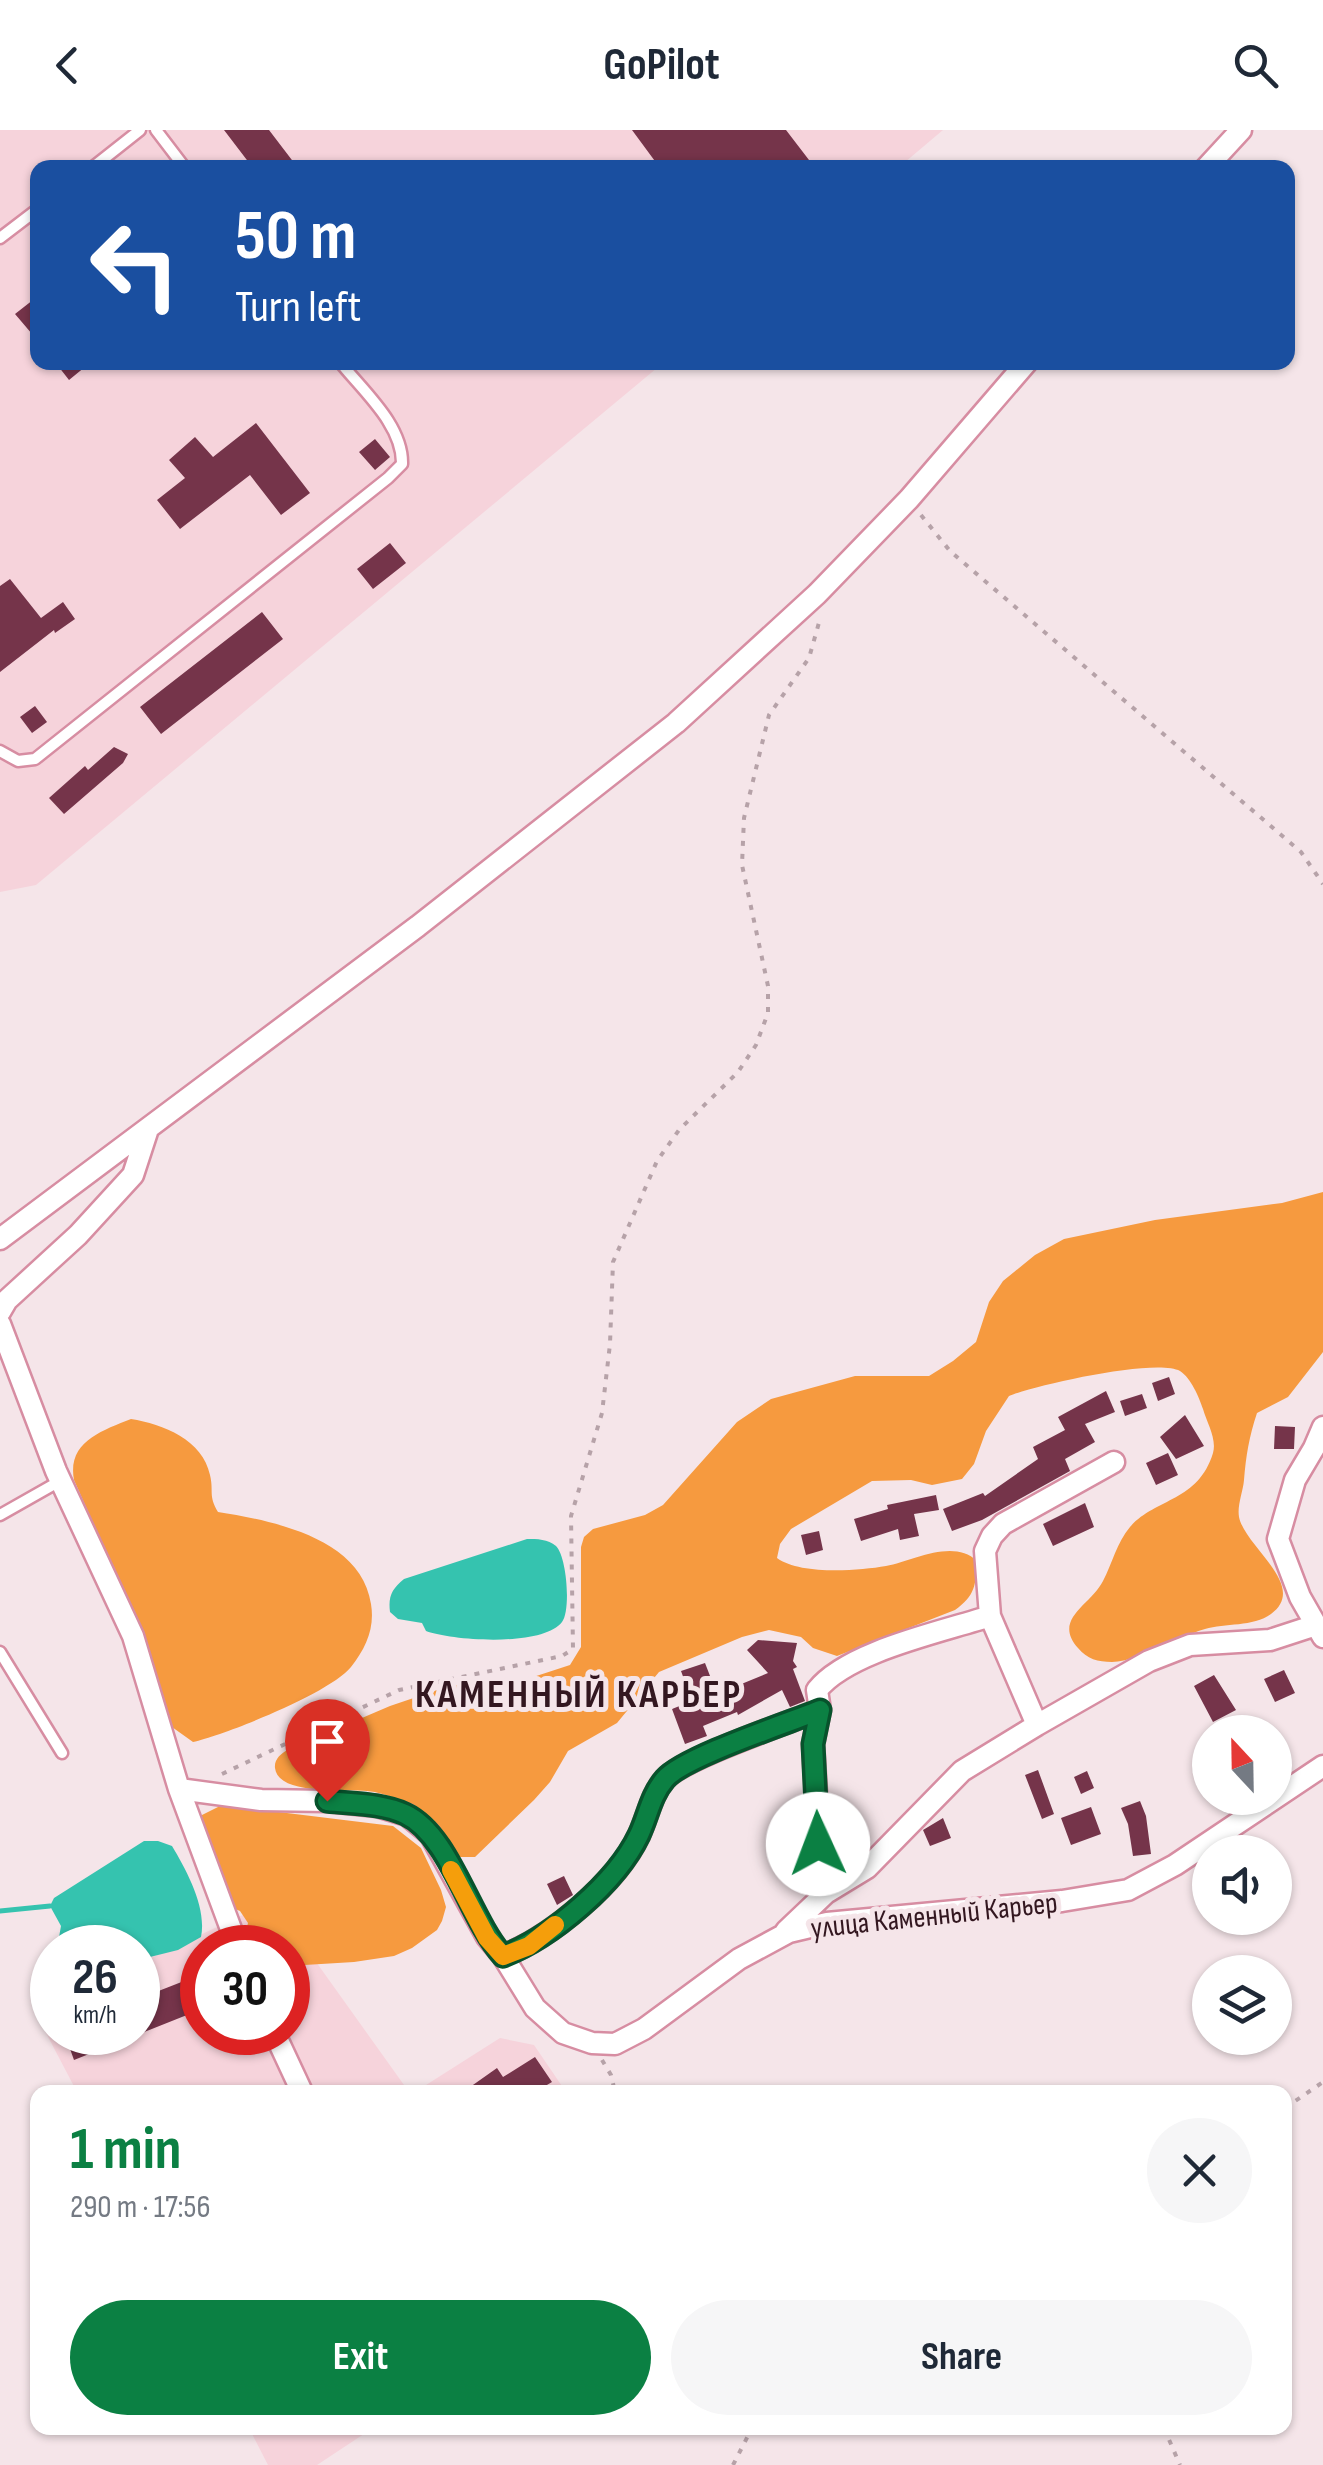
<!DOCTYPE html>
<meta charset="utf-8">
<style>
:root{--surface:#fff;--page:#f6f6f7;--text:#1f2937;--muted:#747a83;--accent:#0b8043}
body{margin:0;font-family:"Sofia Sans Condensed",sans-serif;background:var(--page);color:var(--text);height:100vh;display:flex;flex-direction:column;font-size:38px;white-space:nowrap}
*{box-sizing:border-box;margin:0}
p{font-size:32px;color:var(--muted)}
.icon{flex:none;width:55px;height:55px;fill:none;stroke:currentColor;stroke-width:2;stroke-linecap:round;stroke-linejoin:round}
.map{position:relative;flex:1;overflow:hidden}
.details{position:absolute;left:30px;top:1955px;width:1262px;height:350px;display:flex;flex-direction:column;background:var(--surface);border-radius:20px;box-shadow:0 2px 8px #0004}
.details>*{flex:none}
.guide{position:absolute;left:30px;top:30px;width:1265px;height:210px;border-radius:20px;box-shadow:0 2px 8px #0004;background:#1a4fa0;color:#fff;overflow:hidden}
.needle{width:65px;rotate:338deg}
.tools{position:absolute;left:1192px;top:1585px;display:grid;gap:20px}
.tools a{display:grid;place-items:center;width:100px;height:100px;border-radius:50%;background:var(--surface);box-shadow:0 2px 8px #0004;font-size:50px}
.speed{position:absolute;left:30px;top:1795px;display:flex;gap:20px;font-size:50px;font-weight:700;text-align:center}
.speed>*{display:grid;place-content:center;width:130px;height:130px;border-radius:50%;background:var(--surface);box-shadow:0 2px 8px #0004;line-height:1}
.speed small{font-size:25px;font-weight:400}
.speed .limit{border:15px solid #d22;background:#fff;color:#111}
.pin{position:absolute;display:grid;place-items:center;width:85px;height:85px;color:#fff;margin:-102px -42px;border-radius:50% 50% 50% 0;rotate:-45deg;box-shadow:0 0 10px #0007}
.pin .icon{rotate:45deg}
.me{position:absolute;width:110px;margin:-55px;rotate:358deg;stroke-linejoin:round;filter:drop-shadow(0 0 8px #0008)}
.turn{display:flex;align-items:center;gap:35px;height:210px;padding:0 40px;font-size:45px}
.turn .icon{width:130px;height:130px;stroke-width:2.5}
.turn b{display:block;font-size:70px;line-height:85px}
.round{display:grid;place-items:center;flex:none;width:105px;height:105px;border-radius:52px;background:var(--page)}
.head{display:flex;align-items:center;justify-content:space-between;height:170px;padding:0 40px}
h1{font-size:60px;font-weight:700;line-height:75px;color:var(--accent)}
.button{display:flex;gap:20px;margin-top:auto;padding:20px 40px}
.button a{flex:1;height:115px;border-radius:60px;background:var(--accent);color:#fff;font-size:40px;font-weight:700;line-height:115px;text-align:center}
.button a+a{background:var(--page);color:var(--text)}
header{display:flex;justify-content:space-between;align-items:center;height:130px;padding:0 40px;background:var(--surface);font-size:45px;font-weight:700}
.map>svg:first-child{display:block}
.built{fill:#f6d3db;fill-rule:evenodd}
.forest{fill:#f69a3f}
.water{fill:#35c3af}
.lines{fill:none;stroke-linecap:round;stroke-linejoin:round}
.stream{stroke:#35c3af;stroke-width:5}
.building{fill:#75344a}
.service-casing{stroke:#d78da2;stroke-width:15}
.minor-casing{stroke:#d78da2;stroke-width:25}
.path{stroke:#b6a2a8;stroke-width:4;stroke-dasharray:5 8;stroke-linecap:butt}
.service{stroke:#fff;stroke-width:10}
.minor{stroke:#fff;stroke-width:20}
.route-casing{stroke:#07532c;stroke-width:25}
.route{stroke:#0b8043;stroke-width:18}
.slow{stroke:#f59e0b;stroke-width:18}
.labels{text-anchor:middle;stroke-width:10;stroke-linejoin:round;paint-order:stroke}
.street-label{font-size:30px;fill:#331720;stroke:#f5e5e9}
.district-label{font-size:40px;font-weight:bold;letter-spacing:2.5px;fill:#331720;stroke:#f5e5e9}
</style>
<header><svg class="icon" aria-label="back" viewBox="0 0 24 24"><path d="M15 5l-7 7 7 7"/></svg>GoPilot<svg class="icon" aria-label="search" viewBox="0 0 24 24"><circle cx="10" cy="10" r="6"/><path d="M15 15l6 6"/></svg></header>
<div class="map">
<svg width="1323" height="2335" viewBox="0 0 1323 2335">
<rect width="100%" height="100%" fill="#f5e5e9"/>
<path class="built" d="M0 0H943L898 38H38V232L663 233 36 755 0 762Z
M247 1783 309 1822 409 1962H77L35 1882 52 1874V1902H138V1834ZM202 1818H288V1902H202Z
M500 1908 534 1915 566 1962H415Z
M249 2298H373L317 2335H268Z"/>
<path class="forest" d="M1323 1062V1222L1288 1267 1257 1283C1249 1307 1246 1326 1244 1350 1243 1362 1237 1375 1239 1387 1245 1417 1309 1456 1271 1484 1253 1497 1225 1493 1205 1499 1174 1508 1143 1530 1112 1532 1098 1532 1087 1529 1078 1518 1052 1489 1091 1475 1103 1451 1112 1434 1117 1412 1130 1397 1155 1368 1198 1372 1213 1323 1217 1309 1207 1293 1203 1279 1199 1267 1191 1248 1180 1241 1156 1228 1036 1255 1009 1266L986 1301 974 1334 962 1349 932 1355 911 1350 872 1351 791 1399 780 1414 777 1428C800 1445 857 1441 886 1436 913 1431 953 1408 977 1431 976 1455 975 1466 955 1480L837 1526 813 1518 801 1507 769 1500 742 1507 659 1542 617 1593 568 1621 550 1652 534 1670 475 1727H458C440 1703 425 1682 397 1669 388 1665 377 1662 367 1661 347 1659 278 1666 275 1638 274 1629 281 1624 287 1620L390 1576 449 1556 465 1554 500 1558 570 1535 581 1517V1417L584 1407 593 1399 645 1385 663 1375 737 1292 771 1269 855 1246H929L953 1231 976 1212 989 1172 1003 1151 1035 1125 1064 1109 1155 1090 1282 1073Z
M131 1289C163 1294 203 1310 210 1345 214 1362 208 1365 218 1382 274 1391 361 1408 371 1474 375 1498 366 1518 351 1537 330 1563 227 1604 193 1612L172 1597 148 1517 74 1350C67 1312 101 1301 131 1289Z
M222 1675 393 1696 421 1718 441 1760 446 1777 442 1791 437 1800 412 1818 394 1826 354 1832 288 1836V1818L259 1817 246 1801 248 1793 240 1781 233 1778 199 1694 200 1686Z"/>
<path class="water" d="M527 1409C537 1409 548 1409 556 1416 567 1427 571 1480 562 1492 543 1517 453 1511 426 1501L422 1493 398 1489 390 1482C388 1466 392 1459 404 1449Z
M144 1711H158L172 1716C187 1741 207 1778 201 1807L178 1820 138 1830V1818H52V1849L45 1844 46 1825 59 1807 61 1796 50 1776 54 1768Z"/>
<g class="lines">
<path class="stream" d="M0 1781 50 1776"/>
</g>
<path class="building" d="M224 0H269L298 38H253Z
M632 0H786L809 30 798 38H660Z
M38 166V211L15 184Z
M55 232H91L69 250Z
M256 293 310 363 281 385 250 345 180 399 157 370 185 348 169 330 195 307 213 327Z
M375 309 390 327 375 340 359 322Z
M390 413 406 433 373 459 357 439Z
M10 449 41 488 63 472 75 489 55 503 54 500 0 542V456Z
M262 482 283 509 161 604 140 577Z
M35 576 47 592 32 603 20 587Z
M114 617 128 624 123 633 64 684 49 668 85 636 88 640Z
M1169 1247 1175 1264 1158 1271 1152 1253Z
M1106 1261 1115 1282 1085 1294 1095 1312 1065 1329 1070 1341 982 1390 952 1401 943 1379 983 1363 985 1366 1038 1329 1033 1317 1065 1300 1058 1287Z
M1142 1264 1147 1278 1125 1286 1120 1271Z
M1185 1285 1204 1316 1176 1329 1160 1307Z
M1275 1296 1295 1297 1294 1319H1274Z
M1168 1323 1178 1345 1156 1355 1146 1333Z
M936 1365 939 1380 914 1384 919 1406 900 1410 898 1399 861 1411 854 1389 888 1379 887 1375Z
M1085 1373 1094 1397 1053 1416 1043 1394Z
M819 1401 823 1420 806 1425 801 1405Z
M758 1510 797 1513 793 1531 797 1537 793 1539 805 1571 790 1577 782 1560 738 1585 737 1582 703 1596 707 1606 685 1614 672 1579 692 1571 681 1541 705 1533 717 1564 768 1543 747 1520Z
M1284 1540 1295 1563 1275 1572 1264 1549Z
M1214 1545 1236 1580 1213 1592 1194 1556Z
M1038 1640 1054 1684 1042 1689 1025 1645Z
M1087 1641 1094 1658 1081 1664 1074 1647Z
M1140 1671 1146 1686 1151 1724 1133 1726 1128 1694 1121 1678Z
M1091 1677 1101 1704 1071 1715 1061 1688Z
M943 1688 951 1708 930 1716 923 1700Z
M564 1746 573 1765 557 1775 547 1754Z
M202 1844V1879L74 1930 64 1902H138V1869Z
M535 1927 552 1952 535 1962H463L497 1938 503 1947Z"/>
<g class="lines">
<defs>
<path id="service" d="M156 0 185 38
M92 38 140 0
M0 108 38 79
M0 621 18 631 35 629 388 348 402 334C403 295 363 261 340 232
M0 1385 60 1351
M0 1522 62 1623"/>
<path id="minor" d="M1206 38 1241 0
M0 1109 418 796 676 593 817 464 909 369 1027 232
M0 1182 7 1170 78 1105 133 1045 148 999
M0 1194 56 1341 133 1506 179 1659 238 1818
M1316 1495 1300 1467 1278 1409 1295 1350 1314 1318 1323 1297
M1037 1595 990 1486 985 1421 992 1406 1003 1394 1114 1332
M179 1659 261 1670 327 1671 377 1676 407 1685 430 1704 487 1807 503 1826 535 1878 563 1903 592 1913 615 1914 644 1899 739 1829 789 1802 827 1793 1062 1771 1128 1760 1175 1735 1323 1636
M826 1763 819 1714 813 1614 820 1580 817 1560C848 1521 942 1502 990 1486
M786 1801 826 1763 867 1738 962 1641 1037 1595 1149 1531 1190 1515 1270 1510 1316 1495 1323 1507
M503 1826C551 1807 617 1753 639 1705 648 1686 651 1665 665 1649 684 1628 788 1593 820 1580
M274 1902 302 1962"/>
</defs>
<use href="#service" class="service-casing"/>
<use href="#minor" class="minor-casing"/>
<path class="path" d="M921 385 950 421 1301 722 1323 754
M222 1644 399 1560 562 1526 573 1519 571 1386 602 1283 610 1214 613 1132 657 1031 679 1000 738 942 756 915 768 883V856L742 735 744 688 769 585 809 528 820 489
M602 1930 611 1945 615 1962
M1285 1978 1323 1952
M1164 2298 1180 2335
M733 2335 752 2298"/>
<use href="#service" class="service"/>
<use href="#minor" class="minor"/>
</g>
<g class="lines">
<defs>
<path id="route" d="M327 1671C353 1674 381 1673 405 1684 450 1705 469 1788 503 1826 552 1807 616 1753 639 1705 648 1686 651 1665 665 1649 684 1627 788 1593 820 1580L813 1614 818 1714"/>
</defs>
<use href="#route" class="route-casing"/>
<use href="#route" class="route"/>
<path class="slow" d="M451 1740 487 1808 503 1826 529 1816 555 1795"/>
</g>
<g class="labels">
<g class="street-label">
<text transform="translate(934 1785) rotate(-6)" y="10">улица Каменный Карьер</text>
</g>
<g class="district-label">
<text x="579" y="1577">КАМЕННЫЙ КАРЬЕР</text>
</g>
</g>
</svg>
<div class="tools">
<a><svg class="needle" viewBox="-14 -14 28 28"><path d="M0-13l5 13h-10z" fill="#e53935"/><path d="M0 13l5-13h-10z" fill="#747a83"/></svg></a>
<a><svg class="icon" aria-label="sound" viewBox="0 0 24 24"><path d="M4 9h4l5-4v14l-5-4H4zM17 9q2 3 0 6"/></svg></a>
<a><svg class="icon" aria-label="layers" viewBox="0 0 24 24"><path d="M12 4l9 5-9 5-9-5zM3 14l9 5 9-5"/></svg></a>
</div>
<div class="speed"><div>26<small>km/h</small></div><div class="limit">30</div></div>
<div class="pin" style="left:327px;top:1671px;background:#d93025"><svg class="icon" aria-label="arrive" viewBox="0 0 24 24"><path d="M6 21V4h12l-3 4 3 4H6"/></svg></div>
<svg class="me" style="left:818px;top:1714px" viewBox="-20 -20 40 40"><circle r="19" fill="#fff"/><path d="M0-13L10 11 0 6-10 11z" fill="#0b8043"/></svg>
<div class="guide">
<div class="turn"><svg class="icon" aria-label="left" viewBox="0 0 24 24"><path d="M17 20v-9H6M10 6l-5 5 5 5"/></svg><div><b>50 m</b>Turn left</div></div>
</div>
<section class="details">
<div class="head"><div><h1>1 min</h1><p>290 m · 17:56</p></div><a class="round"><svg class="icon" aria-label="close" viewBox="0 0 24 24"><path d="M6 6l12 12M18 6L6 18"/></svg></a></div>
<div class="button"><a>Exit</a><a>Share</a></div>
</section>
</div>
